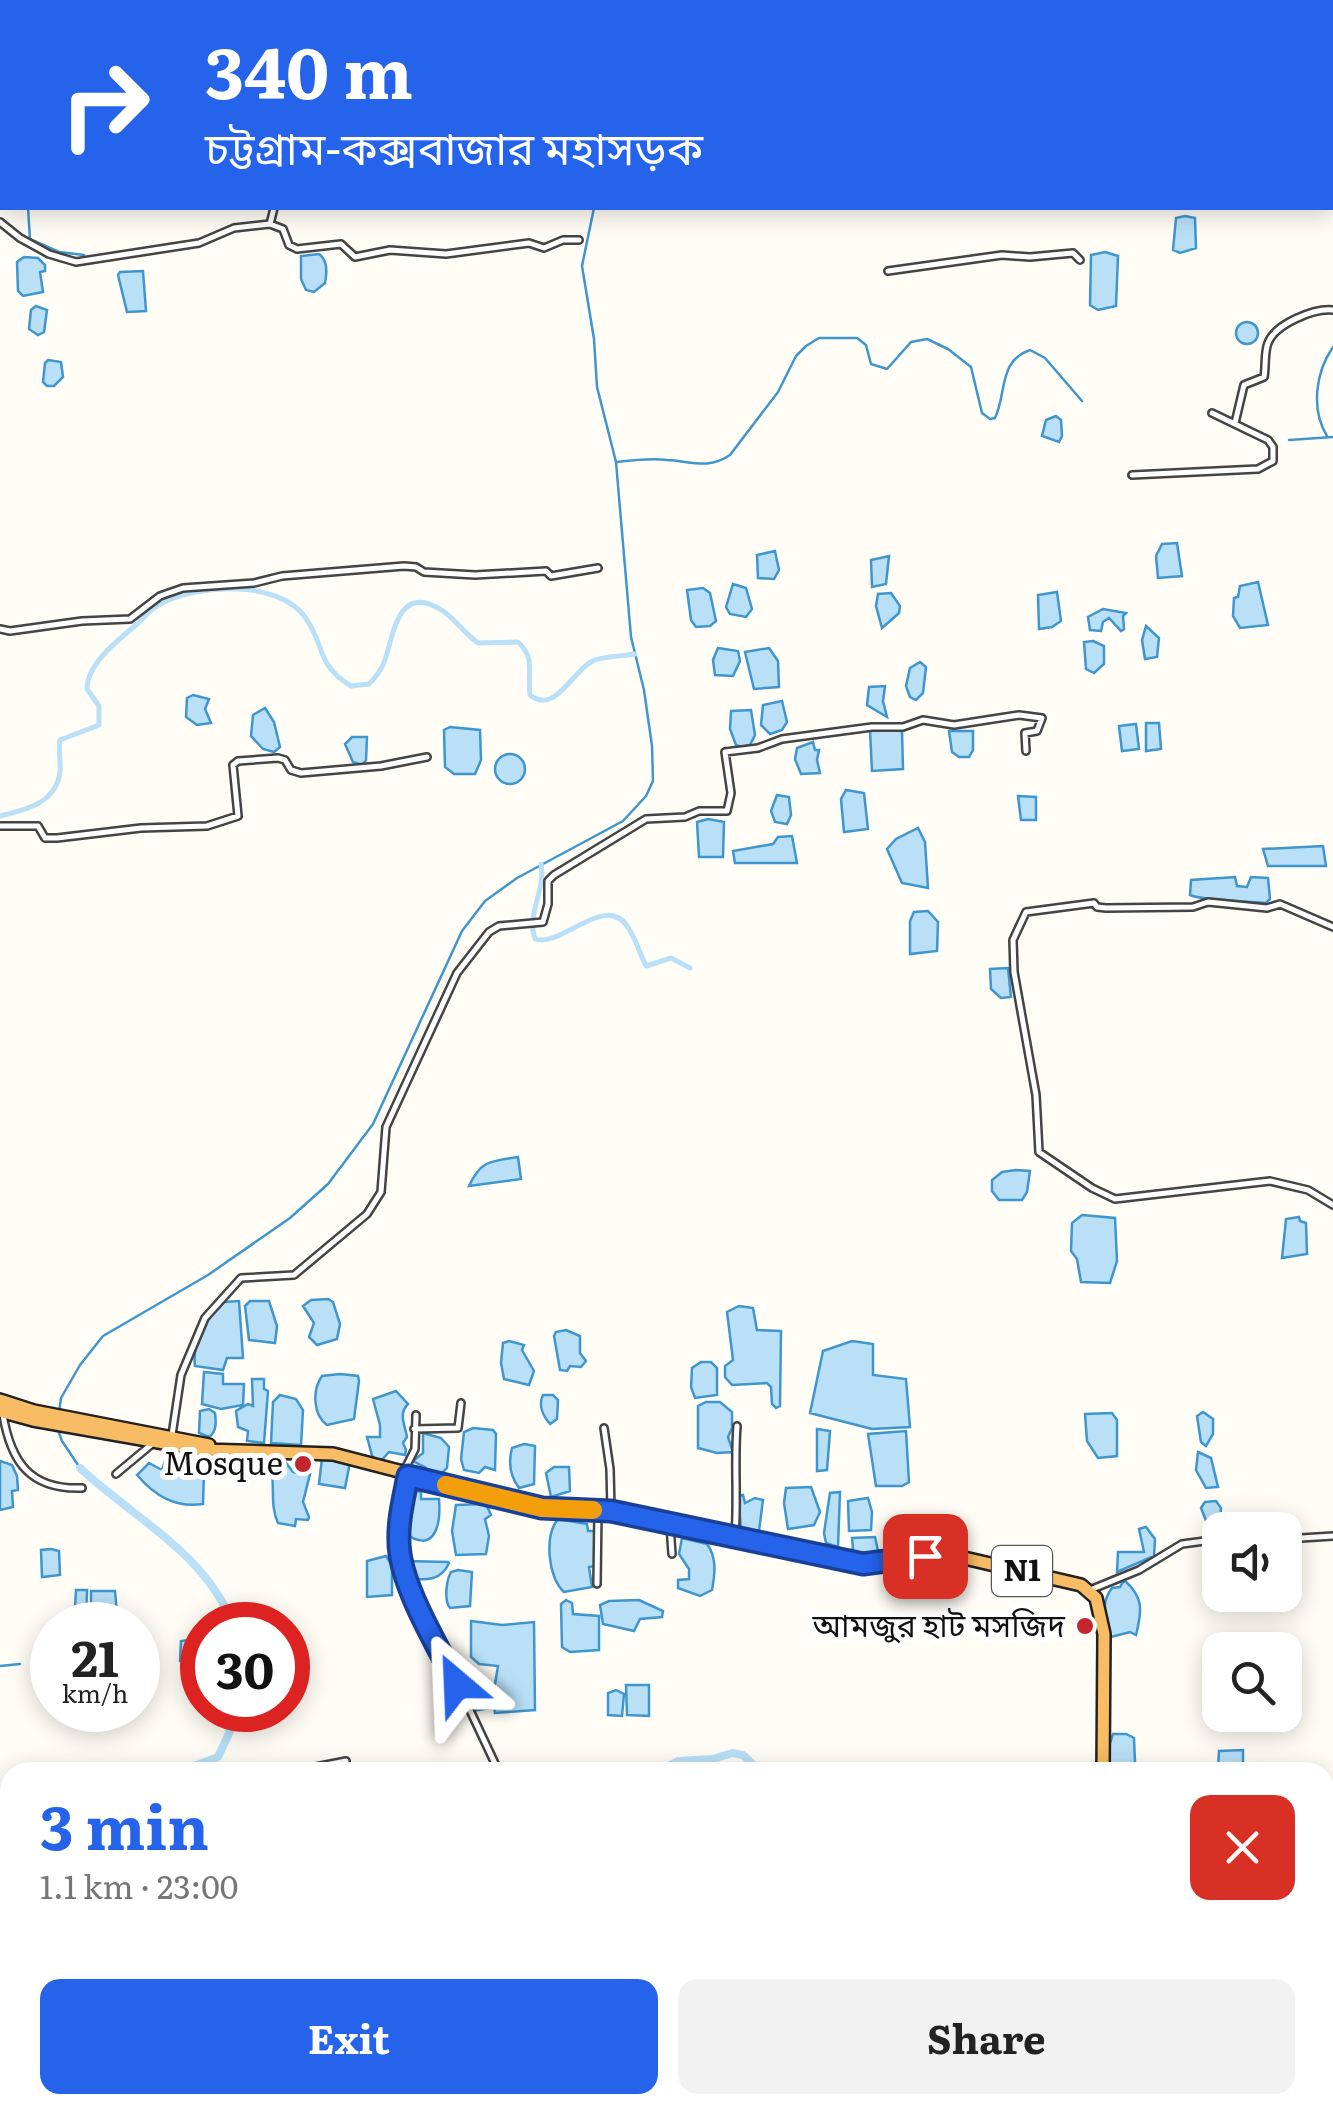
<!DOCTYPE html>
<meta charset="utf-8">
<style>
:root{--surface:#fff;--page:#f2f2f2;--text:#222;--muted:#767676;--accent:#2563eb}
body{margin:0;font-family:Literata,"Noto Sans Bengali",serif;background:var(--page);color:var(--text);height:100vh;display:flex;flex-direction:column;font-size:38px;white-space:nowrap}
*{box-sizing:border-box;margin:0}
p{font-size:32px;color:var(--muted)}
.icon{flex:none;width:55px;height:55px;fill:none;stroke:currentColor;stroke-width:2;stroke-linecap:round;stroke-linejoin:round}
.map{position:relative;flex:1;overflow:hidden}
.sheet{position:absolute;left:0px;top:1762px;width:1335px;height:352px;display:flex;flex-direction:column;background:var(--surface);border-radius:30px 30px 0 0;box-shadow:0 5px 25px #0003}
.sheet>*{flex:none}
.top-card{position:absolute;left:0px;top:0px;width:1335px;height:210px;box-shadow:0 5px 25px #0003;background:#2563eb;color:#fff;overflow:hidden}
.buttons{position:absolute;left:1202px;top:1512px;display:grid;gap:20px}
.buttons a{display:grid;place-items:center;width:100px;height:100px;border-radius:20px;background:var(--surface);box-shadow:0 5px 25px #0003;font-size:50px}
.speed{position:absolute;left:30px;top:1602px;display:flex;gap:20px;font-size:50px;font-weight:700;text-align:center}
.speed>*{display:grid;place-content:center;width:130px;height:130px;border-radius:50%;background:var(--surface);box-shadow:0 5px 25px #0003;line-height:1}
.speed small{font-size:25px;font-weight:400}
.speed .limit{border:15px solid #d22;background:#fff;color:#111}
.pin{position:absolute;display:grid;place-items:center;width:85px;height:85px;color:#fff;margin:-42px;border-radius:20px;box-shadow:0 5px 15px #0006}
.me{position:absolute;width:110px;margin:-55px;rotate:334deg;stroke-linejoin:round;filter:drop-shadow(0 0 8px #0008)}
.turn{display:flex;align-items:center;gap:35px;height:210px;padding:0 40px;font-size:45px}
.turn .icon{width:130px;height:130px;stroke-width:2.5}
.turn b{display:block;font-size:70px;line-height:85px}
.round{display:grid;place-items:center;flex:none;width:105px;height:105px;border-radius:20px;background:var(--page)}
.head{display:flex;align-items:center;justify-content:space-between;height:170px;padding:0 40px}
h1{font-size:60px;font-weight:700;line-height:75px;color:var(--accent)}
.action{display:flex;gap:20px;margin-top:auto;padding:20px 40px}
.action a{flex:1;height:115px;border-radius:20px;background:var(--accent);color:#fff;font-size:40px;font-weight:700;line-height:115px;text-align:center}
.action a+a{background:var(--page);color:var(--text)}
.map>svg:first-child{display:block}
.water{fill:#b9e0f7;stroke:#3f96cf;stroke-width:2.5}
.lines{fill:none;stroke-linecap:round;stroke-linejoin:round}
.stream{stroke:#3f96cf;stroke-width:2.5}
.canal{stroke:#b9e0f7;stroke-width:5}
.river{stroke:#b9e0f7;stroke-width:8}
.minor-casing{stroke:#444;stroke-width:10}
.trunk-casing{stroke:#222;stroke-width:16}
.minor{stroke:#fff;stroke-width:5}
.trunk{stroke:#f7bc64;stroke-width:11}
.route-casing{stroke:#184099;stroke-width:25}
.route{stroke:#2563eb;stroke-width:18}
.slow{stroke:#f59e0b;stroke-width:18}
.poi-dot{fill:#c4262e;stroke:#fff;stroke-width:4}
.labels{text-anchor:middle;stroke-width:10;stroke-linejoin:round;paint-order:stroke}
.shield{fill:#fff;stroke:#585858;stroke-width:2.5}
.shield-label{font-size:30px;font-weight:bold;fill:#111}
.poi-label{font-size:32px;fill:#111;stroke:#fff;text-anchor:end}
</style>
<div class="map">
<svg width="1333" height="2113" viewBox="0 0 1333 2113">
<rect width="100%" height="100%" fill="#fffdf5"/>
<path class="water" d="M1185 216 1195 218 1196 248 1180 253 1173 250 1176 218Z
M1105 252 1118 256 1116 306 1098 310 1090 305 1091 255Z
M319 254C328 260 327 273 325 283L314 292 306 290 301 279V256Z
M24 257 38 258 45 265V271L40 272 43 292 23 296 18 291 17 262Z
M143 271 146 311 127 312 118 275 120 272Z
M36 306 47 310 44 332 38 335 29 329 31 310Z
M1236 333a11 11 0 1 1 22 0a11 11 0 1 1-22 0Z
M48 360 61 362 63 377 54 386H47L43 382 45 363Z
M1056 416 1061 420 1062 436 1059 442 1042 436 1046 420Z
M1177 543 1182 576 1158 578 1156 556 1162 544Z
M775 551 779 570 774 579 758 578 757 555Z
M889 556 886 584 872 587 871 560Z
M1258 582 1268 625 1240 628 1233 616 1234 598 1238 597 1240 586Z
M733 584 746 588 752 609 746 617 730 614 726 607Z
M703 588 710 593 716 621 710 626 696 627 691 620 687 590Z
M1057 592 1061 621 1052 627 1039 629 1038 595Z
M891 593 900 606 899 613 882 628 876 606 878 594Z
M1103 609 1126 613 1123 616 1124 629 1121 631 1109 618 1103 622 1101 631 1090 630 1088 617Z
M1146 626 1159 638 1157 657 1145 659 1142 640Z
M1093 641 1104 646V664L1094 673 1086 669 1084 642Z
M718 648 738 651 740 661 733 676 715 675 713 660Z
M769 648 778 661 779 687 754 689 745 652Z
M920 662 926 667 923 693 916 700 910 697 906 686 910 668Z
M885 686 883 701 887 717 867 705 869 687Z
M193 695 209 699 205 709 211 723 197 725 186 717 187 698Z
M782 701 787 722 782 730 770 734 761 725 763 705Z
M265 708 274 722 280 747 274 752 263 749 251 736 253 715Z
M751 710 755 735 750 745 741 747 736 745 730 729 731 711Z
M1146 723H1159L1161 749 1146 751Z
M1136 724 1139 749 1122 751 1119 726Z
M450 727 480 730 481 760 475 774H454L445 767 444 730Z
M872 729 902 731 903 769 872 771 870 731Z
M949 731H973V750L969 757H959L952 752Z
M352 737H367L366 760 362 765 353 762 345 744Z
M813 742 815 750H819L817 760 820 773 801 774 795 759 797 748Z
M495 769a15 15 0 1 1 30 0a15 15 0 1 1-30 0Z
M846 790 864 793 868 829 844 832 841 799Z
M777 795 789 797 791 815 787 824 775 822 771 811Z
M1018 796 1036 797V820H1021Z
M708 819 724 822 723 857H699L697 822Z
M918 828 925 842 928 888 902 883 887 849 896 839Z
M792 836 797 863H735L733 851 773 844 778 837Z
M1323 846 1326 866H1268L1263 849Z
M1235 877 1237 886 1247 887 1251 877 1268 878 1270 899 1266 903C1248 901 1204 901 1190 895L1191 880Z
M928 911 938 922 937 951 910 954V921L914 912Z
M1008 968 1011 997 1001 998 991 989 990 969Z
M518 1157 521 1179 469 1186C481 1160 491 1161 518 1157Z
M1016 1170 1030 1171 1027 1192 1022 1200H999L992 1191V1180L1002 1172Z
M1082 1215 1115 1218 1117 1261 1110 1283 1081 1282 1077 1259 1071 1251 1072 1223Z
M1299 1217 1300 1221 1306 1223 1307 1254 1282 1258 1286 1219Z
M328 1299 333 1302 340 1324 337 1339 317 1345 309 1337 314 1323 303 1306 311 1300Z
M239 1301 243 1358H227L223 1370 195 1366C192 1342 206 1318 224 1302Z
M250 1301H269L277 1326 275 1343 249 1340 245 1306Z
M739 1306 753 1308 757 1330 781 1331 780 1406 776 1408 772 1404 771 1387 767 1383 732 1385 725 1377V1366L733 1360 727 1312Z
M566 1330 580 1336V1353L586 1361 581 1367 570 1366 567 1371 560 1370 554 1336 556 1332Z
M509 1341 524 1345 522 1350 534 1371 529 1385 504 1379 501 1363 503 1343Z
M852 1341 873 1344V1375L906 1379 910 1427 872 1429 810 1413 823 1351Z
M701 1362H711L717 1368V1395L695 1398 691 1387 692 1368Z
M204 1372 223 1374V1384H244L243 1405 221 1409 202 1404Z
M340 1374 358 1376 359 1381 354 1419 327 1425C313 1415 312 1390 322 1376Z
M252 1379H264V1389L268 1391 264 1443 247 1441 248 1431 238 1427 236 1411 248 1404 253 1406Z
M396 1391 408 1404C398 1414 405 1425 407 1437L403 1443 406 1450 405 1455 389 1452 380 1462 373 1459 367 1437H380V1425L373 1399Z
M280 1395 296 1399 303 1410 301 1445 271 1443 273 1402Z
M543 1395H553L558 1400 557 1419 550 1424C543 1416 538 1405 543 1395Z
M706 1402H720L732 1412V1428L728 1437 733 1452 717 1453 698 1448V1406Z
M209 1409 215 1413C216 1421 217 1432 209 1437L199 1433 200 1411Z
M1203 1412 1213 1419V1434L1206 1446 1201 1442 1197 1416Z
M1112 1413 1117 1420V1456L1098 1458 1087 1441 1085 1414Z
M473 1428 493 1430 496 1434 495 1470 485 1467 479 1473 464 1470 461 1459 464 1432Z
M817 1429 830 1431 827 1470 817 1471Z
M906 1431 909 1482 902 1486H876L868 1434Z
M423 1433 441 1438 449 1447 447 1468 441 1474H429L426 1468 413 1461 423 1453Z
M524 1444 535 1446 534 1484 519 1488C510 1476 508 1463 512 1448Z
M168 1450 209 1456 204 1472 203 1504C175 1508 155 1496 137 1475L149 1463 162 1470Z
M1198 1452 1211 1458 1218 1487 1206 1488 1196 1470Z
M330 1457 350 1462 345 1488 319 1484 322 1458Z
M284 1460 293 1472 310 1474 303 1502 309 1517 308 1520 296 1519 295 1526 278 1523C269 1504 276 1483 270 1463Z
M0 1461 12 1465 17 1476 18 1490 12 1491 13 1507 0 1510Z
M554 1467H569L570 1491 551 1497 546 1473Z
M811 1487 820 1512 814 1525 788 1529 784 1503 786 1488Z
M415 1490 421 1492V1499H439C441 1525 435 1556 403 1532L407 1499Z
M840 1492 838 1547 826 1543 824 1533 830 1493Z
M743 1495 745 1503 755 1498 763 1500 759 1531 741 1528 738 1496Z
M868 1498 872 1512 871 1530 849 1531 848 1501Z
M1216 1501 1221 1508 1220 1521 1224 1527 1219 1532 1210 1531 1201 1508 1205 1502Z
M486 1504 491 1515 485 1519 489 1536 486 1554 456 1555 452 1531 456 1505Z
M558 1519 587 1524 588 1531H596L595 1566 589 1567 592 1587 564 1592C548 1578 544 1536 558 1519Z
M1146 1527 1155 1539 1154 1556 1117 1572 1118 1552H1144L1139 1529Z
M875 1537 879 1555 845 1557V1552L853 1549 852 1538Z
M682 1538 707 1544C717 1557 715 1574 712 1590L700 1596 678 1588V1580L689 1579V1569L679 1554Z
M51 1549 59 1551 60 1575 42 1577 41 1550Z
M386 1556 392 1565V1595L367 1597V1561Z
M406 1561 448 1562 449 1563C441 1581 427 1580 409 1579Z
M458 1570 472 1572 470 1606 450 1608C444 1601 446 1581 451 1572Z
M1124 1580C1144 1597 1142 1611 1136 1635L1130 1632 1111 1637C1104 1621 1100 1603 1112 1588L1120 1587Z
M76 1590H87L86 1625H74Z
M91 1591H115L117 1614 91 1615Z
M566 1600 572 1603 573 1614 599 1616V1650L570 1652 562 1647 561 1604Z
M639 1600 663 1611 662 1617 640 1619 634 1631 603 1624 600 1605 609 1601Z
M471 1621 502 1625 534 1622 535 1710 495 1713 492 1696H484L490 1708 472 1711 467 1700 484 1696 478 1695 477 1688 495 1684 498 1666 479 1664 471 1657Z
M196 1639 198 1664 180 1661 181 1641Z
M649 1685V1716L627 1715 626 1685Z
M616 1690 624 1694 622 1716 608 1715V1693Z
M1113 1734H1126L1134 1738 1135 1763 1109 1766 1108 1749Z
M1243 1750V1768L1218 1769 1219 1751Z"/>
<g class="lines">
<path class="stream" d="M62 0H82
M528 0 529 2
M0 135H2
M28 208 30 239 59 252 84 255
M1327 436C1311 410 1315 373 1333 347
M1289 440 1333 437
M617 462C634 460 650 458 667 460 691 461 708 470 730 455L778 392 796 356 806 346 819 338H857L866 345 871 364 887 369 911 342 927 339 948 349 971 367 982 413 990 419 995 418C1007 393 998 361 1030 350L1045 358 1082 401
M59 1412 61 1398 80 1365 103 1336 208 1275 290 1218 328 1184 373 1124 462 931 485 901 517 878 623 821 646 796 653 781 652 746 644 690 631 637 616 462 597 387 594 339 582 266 594 208
M58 1430 62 1441 80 1468
M0 1666 20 1664
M0 1842 10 1841"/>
<path class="canal" d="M0 816C26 810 56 803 60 772 61 761 58 751 60 740L99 725V706L87 689C87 664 118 640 137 624 144 617 152 608 160 604 197 584 277 579 305 617 326 646 315 664 351 686L369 684C375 678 379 673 383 665 394 640 395 580 443 611 456 620 465 634 478 643L518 642C536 658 527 674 530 695 556 716 573 668 595 660 607 656 623 656 635 654
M541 864C546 891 526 914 535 939 562 948 607 890 629 929 636 940 640 954 646 966L671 958 690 968"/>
<path class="river" d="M80 1468C138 1522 201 1549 234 1625
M120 1772 137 1767 194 1766 218 1757 231 1729 235 1710
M657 1772 678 1761 713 1759 732 1753 743 1755 761 1772
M138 2105 153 2113"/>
<defs>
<path id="minor" d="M1255 0V2
M267 2V0
M1332 16H1333
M0 222 20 238 49 254 76 262 199 243 234 228 270 224 274 208
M270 224 283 229 289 245 297 249 341 244 355 257 390 250 446 254 529 243 544 248 563 240H579
M888 271 1002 255 1030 257 1073 253 1080 260
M1235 423 1244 385 1264 377C1266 367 1264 353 1268 343 1275 324 1314 308 1333 310
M1132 475 1258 469 1273 461V447L1268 440 1212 413
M0 629 10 631 82 621 130 619 160 596 183 588 254 583 282 576 404 566 416 567 424 572 475 575 546 571 551 576 598 568
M0 826H38L45 838H57L141 828 207 826 238 816 233 765 238 761 278 758 285 760 291 770 301 773 381 766 427 757
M1333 927 1280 904 1267 908 1208 902 1193 907 1106 908 1097 907 1094 903 1026 912 1013 940 1014 972 1036 1095 1039 1152 1092 1188 1115 1199 1270 1181 1308 1190 1333 1205
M3 1415C11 1462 30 1490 82 1488
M604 1428 610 1469 611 1509
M414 1429 458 1428 461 1403
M172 1435 181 1375 205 1318 241 1278 294 1275 367 1214 381 1192 386 1127 457 973 489 932 499 926 543 922 548 904V881L554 875 646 819 685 817 699 811H727L731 793 725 752 758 748 782 739 872 727H903L923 720 954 725 1019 715 1042 718 1037 731 1025 733 1026 751
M405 1469 415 1449 416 1415
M116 1474 152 1444
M408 1476 399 1543 405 1572 499 1772
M670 1525 672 1554
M735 1535C738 1498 734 1463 737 1426
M1285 1539 1333 1536
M597 1584 598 1512
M1090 1590 1139 1570 1182 1544 1220 1539
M290 1772 346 1761
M0 1945 10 1943
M1325 2023 1333 2022"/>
<path id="trunk" d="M0 1400 34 1411 209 1445
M0 1411 33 1420 204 1450 333 1454 542 1508 611 1511 863 1563 925 1556 960 1557 1081 1585 1096 1598 1104 1634 1103 1772
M1218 2105 1222 2113"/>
</defs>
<use href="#minor" class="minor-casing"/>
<use href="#trunk" class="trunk-casing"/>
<use href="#minor" class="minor"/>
<use href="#trunk" class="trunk"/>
</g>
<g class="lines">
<defs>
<path id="route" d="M457 1684C438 1647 406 1594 400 1554 396 1528 403 1501 408 1476L542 1508 611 1511 863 1564 925 1556"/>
</defs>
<use href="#route" class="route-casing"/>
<use href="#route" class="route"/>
<path class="slow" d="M446 1485 542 1508 593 1510"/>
</g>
<g class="poi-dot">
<circle cx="303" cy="1464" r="10"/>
<circle cx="1085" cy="1626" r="10"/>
</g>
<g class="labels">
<rect class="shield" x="992" y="1546" width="60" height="50" rx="8"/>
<g class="shield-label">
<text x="1022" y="1581">N1</text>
</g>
<g class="poi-label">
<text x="283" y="1475">Mosque</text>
<text x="1065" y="1637">আমজুর হাট মসজিদ</text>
</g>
</g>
</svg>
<div class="buttons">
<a><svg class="icon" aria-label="sound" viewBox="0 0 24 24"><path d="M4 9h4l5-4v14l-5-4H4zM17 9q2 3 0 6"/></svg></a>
<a><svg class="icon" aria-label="search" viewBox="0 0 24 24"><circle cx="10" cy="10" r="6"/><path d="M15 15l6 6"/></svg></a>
</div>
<div class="speed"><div>21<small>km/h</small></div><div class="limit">30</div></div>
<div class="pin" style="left:925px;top:1556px;background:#d93025"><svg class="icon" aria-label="arrive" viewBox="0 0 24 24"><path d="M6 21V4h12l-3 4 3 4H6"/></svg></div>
<svg class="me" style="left:457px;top:1684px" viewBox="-20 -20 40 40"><path d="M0-17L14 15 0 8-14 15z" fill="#2563eb" stroke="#fff" stroke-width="4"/></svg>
<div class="top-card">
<div class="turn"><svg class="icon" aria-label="right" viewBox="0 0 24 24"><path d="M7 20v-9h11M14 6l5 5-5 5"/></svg><div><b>340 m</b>চট্টগ্রাম-কক্সবাজার মহাসড়ক</div></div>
</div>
<section class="sheet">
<div class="head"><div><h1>3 min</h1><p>1.1 km · 23:00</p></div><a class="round" style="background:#d93025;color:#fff"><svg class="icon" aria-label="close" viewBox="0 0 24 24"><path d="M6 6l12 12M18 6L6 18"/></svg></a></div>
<div class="action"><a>Exit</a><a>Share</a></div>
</section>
</div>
